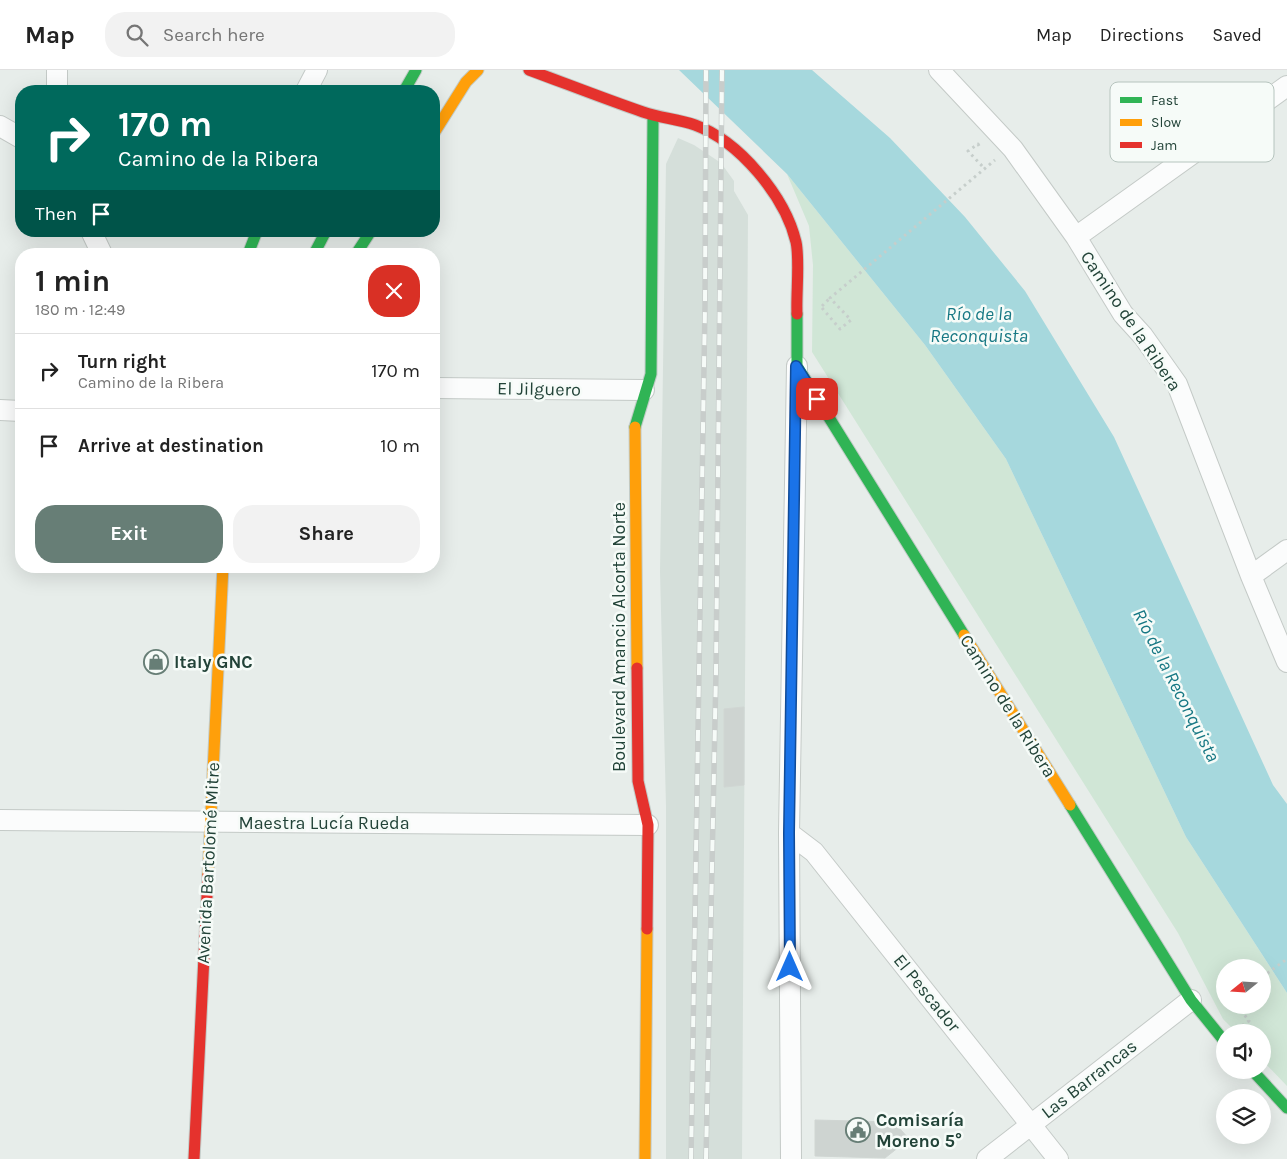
<!DOCTYPE html>
<meta charset="utf-8">
<style>
:root{--surface:#fff;--page:#f2f2f2;--text:#222;--muted:#767676;--line:#e0e0e0;--accent:#677e76}
body{margin:0;font-family:Karla,sans-serif;background:var(--page);color:var(--text);height:100vh;display:flex;flex-direction:column;font-size:19px;white-space:nowrap}
*{box-sizing:border-box;margin:0}
p{font-size:16px;color:var(--muted)}
.icon{flex:none;width:28px;height:28px;fill:none;stroke:currentColor;stroke-width:2;stroke-linecap:round;stroke-linejoin:round}
.map{position:relative;flex:1;overflow:hidden}
.details{position:absolute;left:15px;top:178px;width:425px;height:325px;display:flex;flex-direction:column;background:var(--surface);border-radius:20px;box-shadow:0 5px 20px #0002}
.details>*{flex:none}
.banner{position:absolute;left:15px;top:15px;width:425px;height:152px;border-radius:20px;box-shadow:0 5px 20px #0002;background:#00695c;color:#fff;overflow:hidden}
.needle{width:32px;rotate:252deg}
.fabs{position:absolute;left:1216px;top:889px;display:grid;gap:10px}
.fabs a{display:grid;place-items:center;width:55px;height:55px;border-radius:50%;background:var(--surface);box-shadow:0 5px 20px #0002;font-size:25px}
.pin{position:absolute;display:grid;place-items:center;width:42px;height:42px;color:#fff;margin:-21px;border-radius:10px;box-shadow:0 2px 8px #0006}
.me{position:absolute;width:55px;margin:-28px;rotate:0deg;stroke-linejoin:round;filter:drop-shadow(0 0 4px #0008)}
.turn{display:flex;align-items:center;gap:18px;height:105px;padding:0 20px;font-size:22px}
.turn .icon{width:65px;height:65px;stroke-width:2.5}
.turn b{display:block;font-size:35px;line-height:42px}
.then{display:flex;align-items:center;height:48px;padding:0 20px;background:#0003;gap:10px;font-size:19px}
.round{display:grid;place-items:center;flex:none;width:52px;height:52px;border-radius:20px;background:var(--page)}
.overview{display:flex;align-items:center;justify-content:space-between;height:85px;padding:0 20px}
h1{font-size:30px;font-weight:700;line-height:38px}
.button{display:flex;gap:10px;margin-top:auto;padding:10px 20px}
.button a{flex:1;height:58px;border-radius:20px;background:var(--accent);color:#fff;font-size:20px;font-weight:700;line-height:58px;text-align:center}
.button a+a{background:var(--page);color:var(--text)}
ul{padding:0;list-style:none}
li{display:flex;align-items:center;gap:15px;height:75px;padding:0 20px;border-top:1px solid var(--line)}
li div{flex:1}
li b{display:block;font-size:19px}
li em{font-style:normal}
header{display:flex;align-items:center;gap:30px;box-sizing:border-box;height:70px;padding:0 25px;background:var(--surface);border-bottom:1px solid var(--line)}
header strong{font-size:24px}
nav{display:flex;gap:28px;margin-inline-start:auto;font-size:18px}
.search{width:350px;height:45px;background:var(--page);display:flex;align-items:center;gap:12px;box-sizing:border-box;padding:0 18px;border-radius:20px;color:var(--muted);font-size:19px}
.map>svg:first-child{display:block}
.built{fill:#d5dfda}
.green{fill:#d0e6d6;fill-rule:evenodd}
.water{fill:#a6d8dd}
.building{fill:#ced4d1;stroke:#d0d6d3}
.lines{fill:none;stroke-linecap:round;stroke-linejoin:round}
.street-casing{stroke:#c4cac7;stroke-width:22}
.fast-casing{stroke:#c2cbc7;stroke-width:13}
.slow-casing{stroke:#c2cbc7;stroke-width:13}
.jam-casing{stroke:#c2cbc7;stroke-width:13}
.path{stroke:#c6cecb;stroke-width:3;stroke-dasharray:2.5 4;stroke-linecap:butt}
.street{stroke:#fbfcfc;stroke-width:20}
.fast{stroke:#30b455;stroke-width:11}
.slow{stroke:#ff9f0a;stroke-width:11}
.jam{stroke:#e5322d;stroke-width:11}
.rail-casing{stroke:#c8cdcb;stroke-width:5.5}
.rail{stroke:#f6fbf8;stroke-width:4;stroke-dasharray:11;stroke-linecap:butt}
.route-casing{stroke:#114b97;stroke-width:12}
.route{stroke:#1a73e8;stroke-width:9}
.labels{text-anchor:middle;stroke-width:5;stroke-linejoin:round;paint-order:stroke}
.street-label{font-size:18px;fill:#224338;stroke:#f6fbf8}
.poi-label{font-size:18px;font-weight:bold;fill:#224338;stroke:#f6fbf8;text-anchor:start}
.water-label{font-size:19px;font-style:italic;fill:#177884;stroke:#f6fbf8}
.key{fill:#f6fbf8;stroke:#b6c4be;stroke-width:1}
.key-label{font-size:14px;fill:#224338}
</style>
<header>
<strong>Map</strong>
<div class="search"><svg class="icon" aria-label="search" viewBox="0 0 24 24"><circle cx="10" cy="10" r="6"/><path d="M15 15l6 6"/></svg>Search here</div>
<nav><a>Map</a><a>Directions</a><a>Saved</a></nav>
</header>
<div class="map">
<svg width="1287" height="1089" viewBox="0 0 1287 1089">
<rect width="100%" height="100%" fill="#e7edea"/>
<path class="built" d="M678 68 694 75 721 93 734 111V121L748 145 742 1089H666V736L660 502 666 94Z"/>
<path class="green" d="M787 104 925 275 1006 389 1186 767 1287 923V1016L1263 991 1262 962H1236L1223 949 1178 863 812 282 813 195 809 156ZM1225 898H1262V935H1225Z"/>
<path class="water" d="M679 0H812L890 68 965 147 1025 221 1114 367 1273 715 1287 734V923L1186 767 1006 389 925 275 787 104Z"/>
<path class="building" d="M744 637V715L724 717V639Z
M815 1050 894 1052 909 1069 885 1088 815 1086Z"/>
<g class="lines">
<defs>
<path id="street" d="M939 0 1013 79 1076 167 1123 244 1143 266 1177 314 1251 506 1287 592
M57 21V0
M306 21 317 0
M0 56 21 68
M91 161 102 184
M1076 167 1287 16
M434 318 644 320
M0 340 21 341
M1251 506 1287 480
M0 750 648 755
M789 763 814 782 1058 1089
M791 1089 789 763 797 296
M987 1089 1191 930"/>
<path id="fast" d="M404 21 416 0
M248 184 257 161
M314 184 326 161
M356 184 371 161
M797 244V296L964 565
M635 357 651 304 653 46
M1070 735 1191 930 1225 972
M1252 1000 1287 1038"/>
<path id="slow" d="M434 63 466 12 478 0
M635 357 637 598
M964 565 1070 735
M208 805 223 496
M645 1089 647 859"/>
<path id="jam" d="M529 0C567 14 605 29 643 42 660 48 678 49 695 55 739 71 785 126 796 172 800 190 796 224 797 244
M637 598 638 711 648 755 647 859
M194 1089 208 805"/>
</defs>
<use href="#street" class="street-casing"/>
<use href="#fast" class="fast-casing"/>
<use href="#slow" class="slow-casing"/>
<use href="#jam" class="jam-casing"/>
<path class="path" d="M979 76 978 74 968 81 984 98
M822 236 830 228
M822 238 840 259 851 250 830 228 995 90
M1262 907 1287 889
M1237 935 1249 951 1243 955"/>
<use href="#street" class="street"/>
<use href="#fast" class="fast"/>
<use href="#slow" class="slow"/>
<use href="#jam" class="jam"/>
<defs>
<path id="rail" d="M691 1089 705 236 706 0
M706 1089 716 602 722 0"/>
</defs>
<use href="#rail" class="rail-casing"/>
<use href="#rail" class="rail"/>
</g>
<g class="lines">
<defs>
<path id="route" d="M790 897 789 763 796 296 817 329"/>
</defs>
<use href="#route" class="route-casing"/>
<use href="#route" class="route"/>
</g>
<defs>
<symbol id="shop-ring" viewBox="-11 -11 22 22"><circle r="9.5" fill="#f6fbf8" stroke="#677e76" stroke-width="1.5"/><path d="M-5-2.5h2.3a2.7 3.5 0 0 1 5.4 0H5L5.5 6h-11ZM-1.5-2.5h3a1.5 2.3 0 0 0-3 0Z" fill="#677e76"/></symbol>
<symbol id="civic-ring" viewBox="-11 -11 22 22"><circle r="9.5" fill="#f6fbf8" stroke="#677e76" stroke-width="1.5"/><path d="M-.6-6.5H3V-4.5H.6V-3L4-1V1h2V6H-6V1h2V-1L-.6-3ZM-1.2 2.5V6h2.4V2.5Z" fill="#677e76"/></symbol>
</defs>
<g fill-rule="evenodd">
<use href="#shop-ring" x="142" y="578" width="28" height="28"/>
<use href="#civic-ring" x="844" y="1046" width="28" height="28"/>
</g>
<g class="labels">
<g class="street-label">
<text transform="translate(1131 251) rotate(56)" y="6">Camino de la Ribera</text>
<text transform="translate(539 319) rotate(1)" y="6">El Jilguero</text>
<text transform="translate(619 567) rotate(-90)" y="6">Boulevard Amancio Alcorta Norte</text>
<text transform="translate(1008 636) rotate(58)" y="6">Camino de la Ribera</text>
<text x="324" y="759">Maestra Lucía Rueda</text>
<text transform="translate(208 793) rotate(-87)" y="6">Avenida Bartolomé Mitre</text>
<text transform="translate(927 923) rotate(51)" y="6">El Pescador</text>
<text transform="translate(1089 1009) rotate(-38)" y="6">Las Barrancas</text>
</g>
<g class="poi-label">
<text x="174" y="598">Italy GNC</text>
<text x="876" y="1056">Comisaría<tspan x="876" dy="21">Moreno 5°</tspan></text>
</g>
<g class="water-label">
<text x="979" y="250">Río de la<tspan x="979" dy="22">Reconquista</tspan></text>
<text transform="translate(1177 615) rotate(63)" y="7">Río de la Reconquista</text>
</g>
</g>
<rect x="1110" y="12" width="164" height="80" rx="8" class="key"/>
<rect x="1120" y="27" width="22" height="6" fill="#30b455"/>
<rect x="1120" y="49" width="22" height="7" fill="#ff9f0a"/>
<rect x="1120" y="72" width="22" height="6" fill="#e5322d"/>
<g class="key-label">
<text x="1151" y="35">Fast</text>
<text x="1151" y="57">Slow</text>
<text x="1151" y="80">Jam</text>
</g>
</svg>
<div class="fabs">
<a><svg class="needle" viewBox="-14 -14 28 28"><path d="M0-13l5 13h-10z" fill="#e53935"/><path d="M0 13l5-13h-10z" fill="#767676"/></svg></a>
<a><svg class="icon" aria-label="sound" viewBox="0 0 24 24"><path d="M4 9h4l5-4v14l-5-4H4zM17 9q2 3 0 6"/></svg></a>
<a><svg class="icon" aria-label="layers" viewBox="0 0 24 24"><path d="M12 4l9 5-9 5-9-5zM3 14l9 5 9-5"/></svg></a>
</div>
<div class="pin" style="left:817px;top:329px;background:#d93025"><svg class="icon" aria-label="arrive" viewBox="0 0 24 24"><path d="M6 21V4h12l-3 4 3 4H6"/></svg></div>
<svg class="me" style="left:790px;top:897px" viewBox="-20 -20 40 40"><path d="M0-17L14 15 0 8-14 15z" fill="#1a73e8" stroke="#fff" stroke-width="4"/></svg>
<div class="banner">
<div class="turn"><svg class="icon" aria-label="right" viewBox="0 0 24 24"><path d="M7 20v-9h11M14 6l5 5-5 5"/></svg><div><b>170 m</b>Camino de la Ribera</div></div>
<div class="then">Then<svg class="icon" aria-label="arrive" viewBox="0 0 24 24"><path d="M6 21V4h12l-3 4 3 4H6"/></svg></div>
</div>
<section class="details">
<div class="overview"><div><h1>1 min</h1><p>180 m · 12:49</p></div><a class="round" style="background:#d93025;color:#fff"><svg class="icon" aria-label="close" viewBox="0 0 24 24"><path d="M6 6l12 12M18 6L6 18"/></svg></a></div>
<ul>
<li><svg class="icon" aria-label="right" viewBox="0 0 24 24"><path d="M7 20v-9h11M14 6l5 5-5 5"/></svg><div><b>Turn right</b><p>Camino de la Ribera</p></div><em>170 m</em></li>
<li><svg class="icon" aria-label="arrive" viewBox="0 0 24 24"><path d="M6 21V4h12l-3 4 3 4H6"/></svg><div><b>Arrive at destination</b></div><em>10 m</em></li>
</ul>
<div class="button"><a>Exit</a><a>Share</a></div>
</section>
</div>
